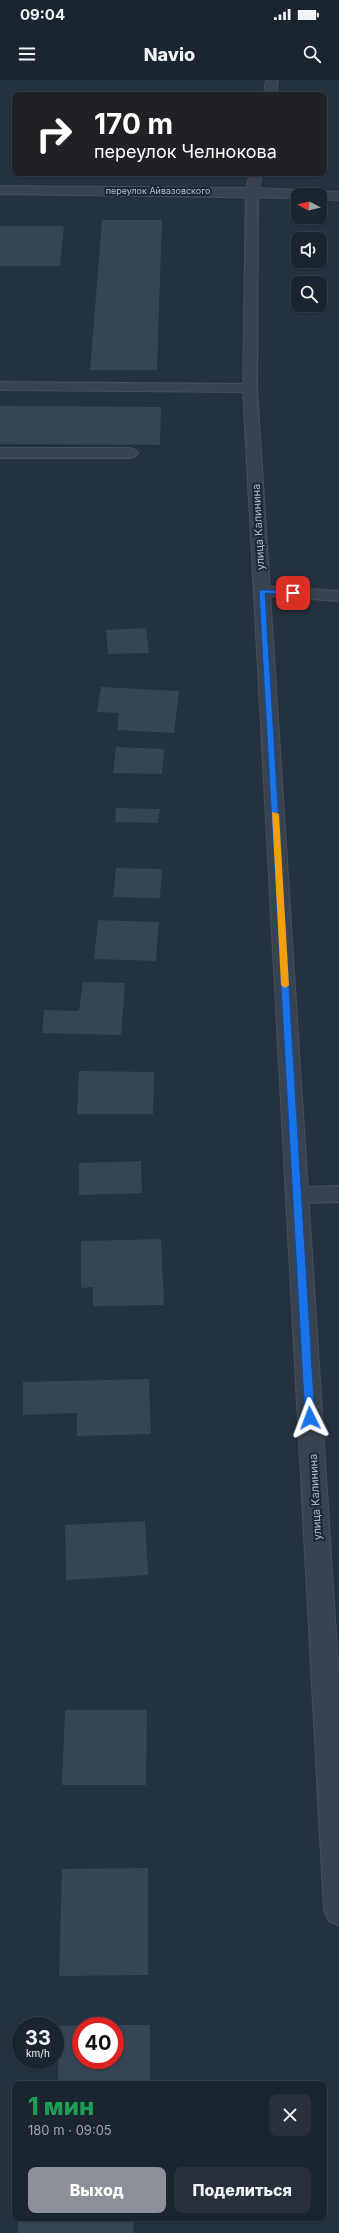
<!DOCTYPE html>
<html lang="ru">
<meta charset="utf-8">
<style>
:root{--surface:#1b252f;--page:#28313b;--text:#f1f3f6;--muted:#a0a5aa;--line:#39424b;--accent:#8c9099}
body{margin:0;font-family:Inter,sans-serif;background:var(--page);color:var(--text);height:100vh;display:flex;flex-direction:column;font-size:15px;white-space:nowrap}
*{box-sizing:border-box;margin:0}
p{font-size:13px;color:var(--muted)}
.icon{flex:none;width:22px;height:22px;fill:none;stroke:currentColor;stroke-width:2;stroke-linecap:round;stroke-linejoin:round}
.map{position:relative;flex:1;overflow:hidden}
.drawer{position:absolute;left:12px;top:2001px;width:315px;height:140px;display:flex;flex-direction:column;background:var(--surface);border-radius:8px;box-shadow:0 1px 3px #0004,0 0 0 1px var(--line)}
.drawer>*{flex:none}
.top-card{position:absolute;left:12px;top:12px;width:315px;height:84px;border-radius:8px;box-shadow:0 1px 3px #0004,0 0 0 1px var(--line);background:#202124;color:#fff;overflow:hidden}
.needle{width:26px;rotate:277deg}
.controls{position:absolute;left:291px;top:108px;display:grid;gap:8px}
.controls a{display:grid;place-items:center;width:36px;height:36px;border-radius:8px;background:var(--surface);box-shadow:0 1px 3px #0004,0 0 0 1px var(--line);font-size:20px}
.speed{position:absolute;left:12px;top:1937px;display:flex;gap:8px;font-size:20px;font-weight:700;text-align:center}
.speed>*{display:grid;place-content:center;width:52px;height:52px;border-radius:50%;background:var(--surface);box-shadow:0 1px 3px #0004,0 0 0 1px var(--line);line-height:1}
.speed small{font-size:10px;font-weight:400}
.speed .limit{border:6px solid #d22;background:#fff;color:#111}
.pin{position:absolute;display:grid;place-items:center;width:34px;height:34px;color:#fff;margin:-17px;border-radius:8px;box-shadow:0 2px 6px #0006}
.me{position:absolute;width:44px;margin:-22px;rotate:357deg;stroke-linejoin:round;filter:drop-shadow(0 0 3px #0008)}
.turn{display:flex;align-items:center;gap:14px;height:84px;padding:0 16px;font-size:18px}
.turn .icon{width:52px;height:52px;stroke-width:2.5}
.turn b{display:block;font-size:28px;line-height:34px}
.round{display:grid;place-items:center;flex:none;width:42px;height:42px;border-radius:8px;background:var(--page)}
.overview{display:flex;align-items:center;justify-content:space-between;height:68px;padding:0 16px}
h1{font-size:24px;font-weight:800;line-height:30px;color:#1e9e55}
.button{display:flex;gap:8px;margin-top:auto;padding:8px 16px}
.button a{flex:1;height:46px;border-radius:8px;background:var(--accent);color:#fff;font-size:16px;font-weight:800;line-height:46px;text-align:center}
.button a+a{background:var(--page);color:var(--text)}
.status{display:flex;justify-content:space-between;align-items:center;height:28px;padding:0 20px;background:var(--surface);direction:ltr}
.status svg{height:11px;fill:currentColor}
header{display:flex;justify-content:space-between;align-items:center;height:52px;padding:0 16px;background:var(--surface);font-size:18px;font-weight:800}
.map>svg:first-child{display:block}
.building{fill:#364555}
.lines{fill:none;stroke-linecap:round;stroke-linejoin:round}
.service-casing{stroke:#454e5b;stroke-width:2}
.minor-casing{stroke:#454e5b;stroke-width:2}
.tertiary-casing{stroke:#454e5b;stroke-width:2}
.service{fill:#39424f;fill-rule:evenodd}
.minor{fill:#39424f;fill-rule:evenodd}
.tertiary{fill:#39424f;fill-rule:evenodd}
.route{fill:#1a73e8;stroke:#114b97}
.slow{fill:#f59e0b}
.labels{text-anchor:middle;stroke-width:4;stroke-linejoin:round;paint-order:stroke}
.far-street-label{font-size:9px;fill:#b5bdca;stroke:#1d2734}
.street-label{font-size:11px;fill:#b5bdca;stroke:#1d2734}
</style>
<div class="status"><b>09:04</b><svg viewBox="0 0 49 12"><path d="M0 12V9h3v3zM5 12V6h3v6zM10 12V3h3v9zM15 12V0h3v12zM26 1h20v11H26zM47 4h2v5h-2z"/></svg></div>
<header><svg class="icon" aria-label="menu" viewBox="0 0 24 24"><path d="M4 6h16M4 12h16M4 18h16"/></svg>Navio<svg class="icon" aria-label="search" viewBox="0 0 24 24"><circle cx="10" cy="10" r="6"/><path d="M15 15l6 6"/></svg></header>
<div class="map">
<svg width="339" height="2153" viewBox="0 0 339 2153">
<rect width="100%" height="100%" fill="#24313f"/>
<path class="building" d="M102 140H162L157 290H90Z
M0 146H64L60 186H0Z
M0 326 161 327 160 365 0 364Z
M146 548 149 573 108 574 106 550Z
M101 607 179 611 174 653 117 650 119 633 97 632Z
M116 667 164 669 162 694 113 693Z
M116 728 160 729 158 743 115 742Z
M116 788 162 789 160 818 113 817Z
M98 840 159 842 156 881 94 879Z
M83 902 125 903 121 955 42 953 44 930 79 931Z
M79 991 154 992 153 1034H77Z
M141 1081 142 1113 79 1115V1083Z
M161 1159 164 1225 93 1226V1207L81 1208V1161Z
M149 1299 151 1354 77 1356V1333L23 1335V1302Z
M145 1441 148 1495 66 1500 65 1445Z
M65 1630H147L146 1705H62Z
M148 1788V1895L59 1896 62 1789Z
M81 1945V1980H115V1945H150V2001L58 2002 59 1946Z
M18 2138H133L134 2153H18Z"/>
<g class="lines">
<defs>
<path id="service" d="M0 302 250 304 255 305 257 308 255 311 250 312 0 310Z
M0 368H130L135 370 138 373 135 376 130 378H0Z"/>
<path id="minor" d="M0 106 252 108 339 112V120L320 119V115H298V118L0 114Z
M262 506 339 511V521L256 515 254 511 256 507Z
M339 1106V1122L297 1123 289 1121 286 1115 289 1109 297 1107Z"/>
<path id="tertiary" d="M266 0H278L276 15H264Z
M250 93H262L258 112 257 308 339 1601V1845L329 1841 324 1831 243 308 246 112Z"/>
</defs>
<use href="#service" class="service-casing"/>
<use href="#minor" class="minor-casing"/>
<use href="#tertiary" class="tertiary-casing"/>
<use href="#service" class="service"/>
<use href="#minor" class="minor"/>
<use href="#tertiary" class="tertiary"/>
</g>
<path class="route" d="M259 510 293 511 296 513 293 515 265 513 315 1338 310 1341 305 1338Z"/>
<path class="slow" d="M272 732 279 734 289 905 285 908 281 905Z"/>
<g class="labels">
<g class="far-street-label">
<text x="158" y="114">переулок Айвазовского</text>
</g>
<g class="street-label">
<text transform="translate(258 447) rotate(-93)" y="4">улица Калинина</text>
<text transform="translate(315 1417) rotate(-93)" y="4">улица Калинина</text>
</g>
</g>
</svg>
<div class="controls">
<a><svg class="needle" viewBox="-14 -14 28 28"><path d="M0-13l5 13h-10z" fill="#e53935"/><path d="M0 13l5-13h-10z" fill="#a0a5aa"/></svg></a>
<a><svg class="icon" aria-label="sound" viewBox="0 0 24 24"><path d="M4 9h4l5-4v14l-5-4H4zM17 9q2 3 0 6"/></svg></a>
<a><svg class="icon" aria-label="search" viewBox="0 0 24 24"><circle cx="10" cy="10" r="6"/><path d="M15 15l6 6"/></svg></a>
</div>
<div class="speed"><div>33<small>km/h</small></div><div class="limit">40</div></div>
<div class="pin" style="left:293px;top:513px;background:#d93025"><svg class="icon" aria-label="arrive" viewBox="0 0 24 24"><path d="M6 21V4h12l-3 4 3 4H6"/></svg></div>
<svg class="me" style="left:310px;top:1338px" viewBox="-20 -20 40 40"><path d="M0-17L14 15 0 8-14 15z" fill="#1a73e8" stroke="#fff" stroke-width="4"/></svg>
<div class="top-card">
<div class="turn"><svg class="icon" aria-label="right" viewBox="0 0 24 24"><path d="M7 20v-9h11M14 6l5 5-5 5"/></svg><div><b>170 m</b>переулок Челнокова</div></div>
</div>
<section class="drawer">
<div class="overview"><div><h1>1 мин</h1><p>180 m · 09:05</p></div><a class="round"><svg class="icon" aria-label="close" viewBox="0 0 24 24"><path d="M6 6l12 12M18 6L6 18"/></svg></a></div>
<div class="button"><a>Выход</a><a>Поделиться</a></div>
</section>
</div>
